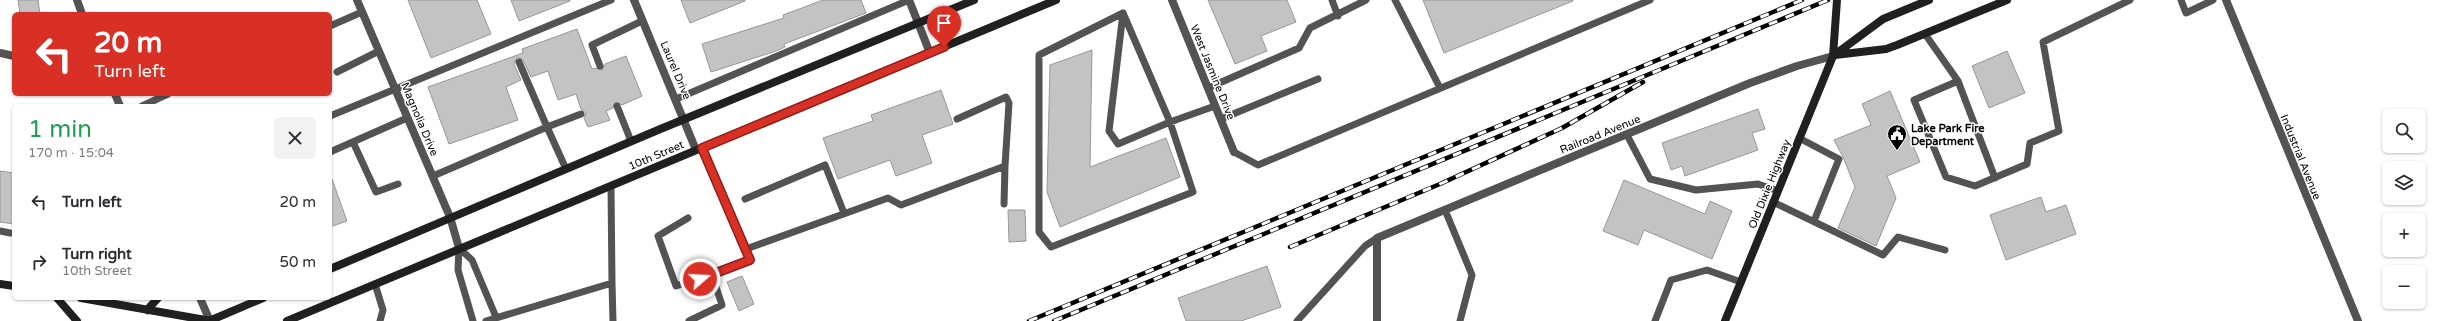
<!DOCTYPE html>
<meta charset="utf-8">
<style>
:root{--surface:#fff;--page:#f2f2f3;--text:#2b2b33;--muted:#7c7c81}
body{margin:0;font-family:"Varela Round",sans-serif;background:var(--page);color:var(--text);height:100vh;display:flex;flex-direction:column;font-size:15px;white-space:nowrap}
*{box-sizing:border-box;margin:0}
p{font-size:13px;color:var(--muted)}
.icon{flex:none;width:22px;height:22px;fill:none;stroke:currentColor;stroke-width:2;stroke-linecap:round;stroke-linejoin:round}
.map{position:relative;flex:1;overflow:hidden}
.side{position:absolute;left:12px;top:104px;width:320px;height:196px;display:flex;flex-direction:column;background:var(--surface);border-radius:6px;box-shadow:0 1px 3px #0004}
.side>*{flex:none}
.guide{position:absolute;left:12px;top:12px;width:320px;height:84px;border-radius:6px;box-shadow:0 1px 3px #0004;background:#d93025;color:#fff;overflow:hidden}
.buttons{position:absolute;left:2382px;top:109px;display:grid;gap:8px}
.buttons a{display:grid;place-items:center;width:44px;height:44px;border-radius:6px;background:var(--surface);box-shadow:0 1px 3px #0004;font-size:20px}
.pin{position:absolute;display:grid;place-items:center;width:34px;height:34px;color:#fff;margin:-41px -17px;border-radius:50% 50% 50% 0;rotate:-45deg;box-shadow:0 0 4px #0007}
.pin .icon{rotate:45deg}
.me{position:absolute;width:44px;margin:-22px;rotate:71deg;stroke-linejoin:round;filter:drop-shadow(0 0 3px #0008)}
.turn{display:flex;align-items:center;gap:14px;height:84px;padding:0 16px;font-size:18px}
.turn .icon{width:52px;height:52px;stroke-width:2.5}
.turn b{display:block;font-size:28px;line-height:34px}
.round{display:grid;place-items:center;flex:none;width:42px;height:42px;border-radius:6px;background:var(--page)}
.headline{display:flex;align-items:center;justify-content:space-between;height:68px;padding:0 16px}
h1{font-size:24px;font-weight:600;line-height:30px;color:#1e9e55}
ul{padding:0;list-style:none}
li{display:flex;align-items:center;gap:12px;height:60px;padding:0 16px}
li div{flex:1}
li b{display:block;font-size:15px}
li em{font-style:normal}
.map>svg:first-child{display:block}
.building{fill:#c3c3c3;stroke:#979797}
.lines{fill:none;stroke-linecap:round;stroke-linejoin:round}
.lane{stroke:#535353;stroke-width:7}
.street{stroke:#535353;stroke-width:8}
.secondary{stroke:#202020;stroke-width:8}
.rail-casing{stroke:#000;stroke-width:4.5}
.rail{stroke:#fff;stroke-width:3;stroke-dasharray:9;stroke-linecap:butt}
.route-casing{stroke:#8d1f18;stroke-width:10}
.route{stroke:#d93025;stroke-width:7}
.labels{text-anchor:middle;stroke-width:3;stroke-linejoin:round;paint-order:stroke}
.street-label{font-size:11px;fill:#000;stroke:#fff}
.poi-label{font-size:11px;font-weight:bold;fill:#000;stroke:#fff;text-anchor:start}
</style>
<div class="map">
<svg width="2438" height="321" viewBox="0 0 2438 321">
<rect width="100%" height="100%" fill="#fff"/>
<path class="building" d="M18 0H38L40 14H20Z
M408 0H477L491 34 431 58Z
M511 0H570V1L519 21Z
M681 0H745V1L690 23Z
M823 0H861L866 13 784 44 785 47 776 51 711 72 702 44 784 18 783 15Z
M1208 0H1287L1296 22 1261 36 1267 51 1235 64Z
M1423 0H1573V1L1444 53Z
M577 29 592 69 595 68 602 70 605 64 626 56 642 96 622 105 615 102 613 108 606 111 610 120 588 127 584 118 586 113 581 109 576 94 558 100 548 71 531 77 523 60 517 57 514 64 521 80 506 87 518 120 449 144 428 87 523 53 522 49Z
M1092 50 1090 167 1166 138 1180 177 1060 227 1047 192 1050 65Z
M2007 51 2025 93 1989 108 1972 66Z
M941 90 953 124 922 135 932 163 896 176 890 160 838 179 823 138 873 121 871 115Z
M1890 91 1920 162 1887 176 1896 198 1876 246 1838 228 1855 187 1843 157 1834 140 1871 125 1862 104Z
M1758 109 1765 129 1752 133 1758 150 1685 176 1682 166 1671 170 1662 143Z
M0 171 14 173V224L0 222Z
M332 179 347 221 330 227V180Z
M1624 180 1705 214 1710 201 1732 211 1712 259 1644 230 1638 245 1603 231Z
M2041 197 2046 212 2066 205 2076 234 2006 260 1990 215Z
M1008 210H1025L1026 241 1009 242Z
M1267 266 1281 307 1241 321H1186L1178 298Z
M742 276 754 304 739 311 727 282Z"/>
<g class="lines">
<path class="lane" d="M1332 0 1338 16
M1395 0 1440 88
M2181 0 2186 13 2213 0
M1123 13 1109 131 1118 144 1170 122 1193 192 1051 247 1039 232V55L1123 13 1170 122 1215 106
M330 26 362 12
M1925 34 1958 81 1995 178
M519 62 547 127 581 114
M600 66 592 45 642 21
M337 72 379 51
M1958 81 1914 100 1946 177 1975 186 2027 164 2030 143 2059 131 2043 42 2130 0
M1208 88 1299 48 1310 28 1366 0
M676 99 909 0
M142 106 168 94
M617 106 631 141
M330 116 611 0
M1221 119 1318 79
M1627 135 1650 179 1696 190 1758 184 1778 191
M1799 138 1839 159 1814 221
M353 142 376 192 398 184
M702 147 746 249 888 198 901 205 1005 166 1009 103 1006 97 957 119
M330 152 407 118
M1234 152 1258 165 1650 0
M433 176 547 127 566 169
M611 186 612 283
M745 199 825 165 844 213
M1773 202 1883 255 1898 237 1945 250
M1004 204 1005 166
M1445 210 1472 275 1460 321
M688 218 658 236 676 286 750 260 746 249
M0 231 10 233
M459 248 472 260 496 317
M459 248 458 270 473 321
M375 284 383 310 380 321
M486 321 612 283 613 321
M689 321 722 305 712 275
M1297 321 1365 246 1377 238
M1655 321 1671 280 1707 270 1741 282"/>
<path class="street" d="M77 0 82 14
M357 0 450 217 459 248
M634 0 696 150
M909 0 930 53
M1172 0 1234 152
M2226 0 2358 321
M0 53 14 56
M115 94 120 106
M200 298 210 321
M1377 321V238L1750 83 1797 66 1833 56"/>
<path class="secondary" d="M1835 55 1886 49 1897 45 2007 0
M1833 56 1837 0
M330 269 658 130 974 0
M0 284 14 286
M57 298 77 321
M81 298 211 321
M147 310 158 298
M209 321 263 298
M287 321 1056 0
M1725 321 1833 56 1883 19 1929 0"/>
<defs>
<path id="rail" d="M1290 247 1440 184 1562 128 1643 82
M1029 321 1802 0
M1054 321 1828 0"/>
</defs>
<use href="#rail" class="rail-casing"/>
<use href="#rail" class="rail"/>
</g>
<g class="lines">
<defs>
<path id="route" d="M700 279 750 260 702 148 944 47"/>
</defs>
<use href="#route" class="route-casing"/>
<use href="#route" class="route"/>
</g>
<defs>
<symbol id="civic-pin" viewBox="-11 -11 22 30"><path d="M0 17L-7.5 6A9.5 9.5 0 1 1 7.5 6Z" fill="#000" stroke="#fff"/><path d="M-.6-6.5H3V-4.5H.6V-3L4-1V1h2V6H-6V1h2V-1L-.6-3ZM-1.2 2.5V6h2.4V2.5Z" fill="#fff"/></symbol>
</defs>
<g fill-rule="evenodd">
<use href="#civic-pin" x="1886" y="123" width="22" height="30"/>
</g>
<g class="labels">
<g class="street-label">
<text transform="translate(676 70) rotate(67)" y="4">Laurel Drive</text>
<text transform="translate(1213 72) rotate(68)" y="4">West Jasmine Drive</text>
<text transform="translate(420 119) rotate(67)" y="4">Magnolia Drive</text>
<text transform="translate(1600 134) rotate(-22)" y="4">Railroad Avenue</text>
<text transform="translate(656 155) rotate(-23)" y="4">10th Street</text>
<text transform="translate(2301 157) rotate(68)" y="4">Industrial Avenue</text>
<text transform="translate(1769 184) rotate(-68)" y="4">Old Dixie Highway</text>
</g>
<g class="poi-label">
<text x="1911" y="132">Lake Park Fire<tspan x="1911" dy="13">Department</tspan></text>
</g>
</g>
</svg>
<div class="buttons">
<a><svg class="icon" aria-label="search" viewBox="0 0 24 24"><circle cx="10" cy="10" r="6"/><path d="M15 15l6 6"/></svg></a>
<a><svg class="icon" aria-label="layers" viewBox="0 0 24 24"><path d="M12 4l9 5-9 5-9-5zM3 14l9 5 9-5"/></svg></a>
<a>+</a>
<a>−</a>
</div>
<div class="pin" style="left:944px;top:47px;background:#d93025"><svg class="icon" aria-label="arrive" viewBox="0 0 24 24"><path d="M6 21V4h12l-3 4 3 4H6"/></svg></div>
<svg class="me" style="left:700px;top:279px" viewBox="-20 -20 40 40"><circle r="17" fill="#d93025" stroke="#fff" stroke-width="3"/><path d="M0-11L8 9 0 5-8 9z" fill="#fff"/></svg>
<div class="guide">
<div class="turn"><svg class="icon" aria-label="left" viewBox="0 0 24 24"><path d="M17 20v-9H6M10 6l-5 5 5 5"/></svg><div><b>20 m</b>Turn left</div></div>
</div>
<section class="side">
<div class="headline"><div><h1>1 min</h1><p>170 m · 15:04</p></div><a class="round"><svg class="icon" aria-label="close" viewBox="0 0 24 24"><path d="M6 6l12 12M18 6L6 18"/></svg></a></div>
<ul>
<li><svg class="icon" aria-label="left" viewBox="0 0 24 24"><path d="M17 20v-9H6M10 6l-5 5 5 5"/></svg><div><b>Turn left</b></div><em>20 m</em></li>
<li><svg class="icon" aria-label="right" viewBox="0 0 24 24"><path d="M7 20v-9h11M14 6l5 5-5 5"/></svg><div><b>Turn right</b><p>10th Street</p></div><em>50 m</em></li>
</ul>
</section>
</div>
